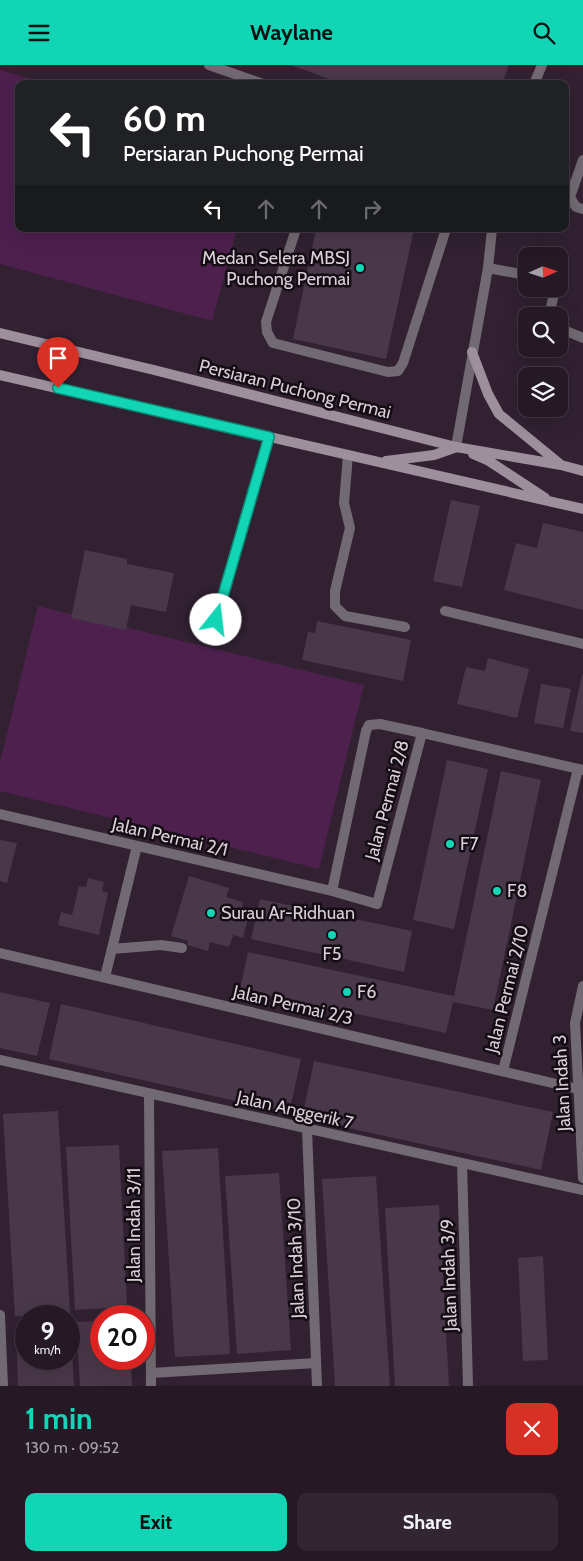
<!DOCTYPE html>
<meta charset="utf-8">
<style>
:root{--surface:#251925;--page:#312632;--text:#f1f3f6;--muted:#a3a0a7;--line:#423842;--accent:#11d5b4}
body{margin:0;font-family:Cabin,sans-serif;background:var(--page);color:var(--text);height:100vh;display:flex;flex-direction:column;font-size:19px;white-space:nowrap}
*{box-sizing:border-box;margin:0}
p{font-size:16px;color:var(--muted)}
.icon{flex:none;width:28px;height:28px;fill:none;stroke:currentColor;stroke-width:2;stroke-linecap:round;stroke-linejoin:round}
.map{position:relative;height:1321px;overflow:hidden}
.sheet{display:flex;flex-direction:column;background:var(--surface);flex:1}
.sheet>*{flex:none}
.guide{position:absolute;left:15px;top:15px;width:554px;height:152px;border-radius:10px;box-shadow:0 5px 20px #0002,0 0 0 1px var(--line);background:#202124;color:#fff;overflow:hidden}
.needle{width:32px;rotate:87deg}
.buttons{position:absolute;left:518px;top:182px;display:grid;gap:10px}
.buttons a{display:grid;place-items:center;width:50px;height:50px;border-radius:10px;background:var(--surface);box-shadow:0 5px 20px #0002,0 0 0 1px var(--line);font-size:25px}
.speed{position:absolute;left:15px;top:1240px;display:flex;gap:10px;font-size:25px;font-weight:700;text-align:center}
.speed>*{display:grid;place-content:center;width:65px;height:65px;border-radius:50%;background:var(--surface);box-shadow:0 5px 20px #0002,0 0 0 1px var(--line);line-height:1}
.speed small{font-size:12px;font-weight:400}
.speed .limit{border:8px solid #d22;background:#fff;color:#111}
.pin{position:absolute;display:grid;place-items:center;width:42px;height:42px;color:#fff;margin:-51px -21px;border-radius:50% 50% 50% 0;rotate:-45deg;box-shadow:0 0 5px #0007}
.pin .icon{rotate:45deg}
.me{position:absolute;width:55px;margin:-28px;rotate:16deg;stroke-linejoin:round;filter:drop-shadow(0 0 4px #0008)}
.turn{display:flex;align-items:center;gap:18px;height:105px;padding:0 25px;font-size:22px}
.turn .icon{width:65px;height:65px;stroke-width:2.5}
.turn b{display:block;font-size:35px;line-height:42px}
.lanes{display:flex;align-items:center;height:48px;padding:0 25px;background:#0003;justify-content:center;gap:25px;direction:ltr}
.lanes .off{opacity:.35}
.round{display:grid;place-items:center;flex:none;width:52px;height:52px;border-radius:10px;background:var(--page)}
.summary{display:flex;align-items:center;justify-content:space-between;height:85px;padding:0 25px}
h1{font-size:30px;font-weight:700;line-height:38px;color:var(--accent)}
.primary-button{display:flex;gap:10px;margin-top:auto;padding:10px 25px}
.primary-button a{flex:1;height:58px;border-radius:10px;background:var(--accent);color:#111;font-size:20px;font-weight:700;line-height:58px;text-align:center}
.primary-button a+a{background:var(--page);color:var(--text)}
header{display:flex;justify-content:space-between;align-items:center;height:65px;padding:0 25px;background:var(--accent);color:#111;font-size:22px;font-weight:700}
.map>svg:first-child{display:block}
.green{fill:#4d204e}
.building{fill:#493849}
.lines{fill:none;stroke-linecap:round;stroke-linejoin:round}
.lane{stroke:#726a72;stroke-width:10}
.street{stroke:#726a72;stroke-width:10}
.secondary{stroke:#9d8f9c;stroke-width:10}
.route-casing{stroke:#0b8a75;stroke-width:12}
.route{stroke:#11d5b4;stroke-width:9}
.poi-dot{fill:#11d5b4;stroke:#140d14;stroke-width:2}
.labels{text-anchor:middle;stroke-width:5;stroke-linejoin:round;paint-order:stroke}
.poi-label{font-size:18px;fill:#dacfd9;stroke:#140d14;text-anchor:start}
.street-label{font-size:18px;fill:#dacfd9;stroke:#140d14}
</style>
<header><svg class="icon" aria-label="menu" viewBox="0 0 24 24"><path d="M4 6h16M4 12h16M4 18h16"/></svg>Waylane<svg class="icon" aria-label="search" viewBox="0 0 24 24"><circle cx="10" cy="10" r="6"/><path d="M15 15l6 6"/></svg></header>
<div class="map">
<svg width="583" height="1321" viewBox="0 0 583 1321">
<rect width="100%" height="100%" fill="#312131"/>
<path class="green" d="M0 5 51 19H19V164H237L212 256 0 199Z
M38 541 364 620 319 804 0 726V697Z"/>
<path class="building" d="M291 0H509L502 19H342Z
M316 164H414L386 294 293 274Z
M451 435 480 441 462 522 433 516Z
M543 458 583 467V545L504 525 516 478 537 483Z
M85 485 127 494V499L174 508 166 547 131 540 126 565 71 553Z
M317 556 411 575 403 616 302 595 308 567 315 568Z
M488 593 529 604 517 653 457 639 466 602 485 606Z
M582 610H583V668L570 666Z
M541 619 571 624 563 663 534 658Z
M447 695 488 704 454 864 413 855Z
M501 706 541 715 493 945 453 937 446 968 240 924 248 887 454 931Z
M0 775 17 778 7 818 0 816Z
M189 811 229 823 226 832 243 837 241 847 249 849 243 873 233 870 229 882 210 877 208 886 187 880 188 876 171 871Z
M88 813 104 817 102 826 108 828 99 870 58 860 61 847 72 850 79 821 86 822Z
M260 834 412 866 404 907 251 874Z
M0 927 50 938 37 991 0 983Z
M61 939 301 994 289 1048 49 994Z
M314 996 553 1047 541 1105 302 1053Z
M58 1046 70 1248 15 1251 3 1049Z
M119 1080 127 1242 75 1245 66 1082Z
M218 1083 230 1289 175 1292 162 1086Z
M279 1108 291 1285 237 1289 225 1111Z
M376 1111 390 1321H335L322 1114Z
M439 1140 449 1321H395L385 1143Z
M543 1191 548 1295 523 1296 518 1193Z
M101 1256V1294H131L132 1321H80L76 1257Z
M69 1264H71L74 1321H18L16 1266H26V1294H69Z"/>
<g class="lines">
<path class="lane" d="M296 164 266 257 267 267 273 278 388 307 398 306 403 298 446 164
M488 203 526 210
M549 251 554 229 552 224
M559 263 583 273
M348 390 344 438 350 463 335 526V541L345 551 405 562
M445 546 583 579
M216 555 269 372
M0 749 332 826 377 839 422 668 583 705
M332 826 366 666 369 660 380 659 422 668
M112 884 161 880 182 883
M0 888 578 1024
M105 912 137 781
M503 1006 578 704
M151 1308 316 1298"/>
<path class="street" d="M209 0 263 19
M534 19 542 0
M583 95 570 132 576 142 583 144
M456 382 488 203 492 164
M583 921 575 958 583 1113
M0 995 583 1125
M149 1029 151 1321
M307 1064 317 1321
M462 1098 468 1321
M0 1250 3 1321"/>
<path class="secondary" d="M0 268 154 305 456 382 561 400 583 406
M472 287 488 329 499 349 560 399
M0 310 583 444
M473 389 489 396 545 433
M386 396 434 390 457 382"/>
</g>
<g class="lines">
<defs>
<path id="route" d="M58 323 269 372 216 555"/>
</defs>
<use href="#route" class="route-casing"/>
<use href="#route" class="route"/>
</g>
<g class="poi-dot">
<circle cx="360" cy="203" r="5"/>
<circle cx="450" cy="779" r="5"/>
<circle cx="497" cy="826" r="5"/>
<circle cx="211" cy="848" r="5"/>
<circle cx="332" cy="870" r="5"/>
<circle cx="347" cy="927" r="5"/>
</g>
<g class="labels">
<g class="poi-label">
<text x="350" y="199" text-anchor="end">Medan Selera MBSJ<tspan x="350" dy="21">Puchong Permai</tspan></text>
<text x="460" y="785">F7</text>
<text x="507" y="832">F8</text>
<text x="221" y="854">Surau Ar-Ridhuan</text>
<text x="332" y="895" text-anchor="middle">F5</text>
<text x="357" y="933">F6</text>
</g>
<g class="street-label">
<text transform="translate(295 324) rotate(14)" y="6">Persiaran Puchong Permai</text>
<text transform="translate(387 735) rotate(-75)" y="6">Jalan Permai 2/8</text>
<text transform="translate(170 772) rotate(13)" y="6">Jalan Permai 2/1</text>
<text transform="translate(507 924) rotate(-76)" y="6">Jalan Permai 2/10</text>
<text transform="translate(293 940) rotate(13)" y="6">Jalan Permai 2/3</text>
<text transform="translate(562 1018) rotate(-93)" y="6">Jalan Indah 3</text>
<text transform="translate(295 1045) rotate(13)" y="6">Jalan Anggerik 7</text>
<text transform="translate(134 1160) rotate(-90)" y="6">Jalan Indah 3/11</text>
<text transform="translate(296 1193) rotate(-92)" y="6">Jalan Indah 3/10</text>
<text transform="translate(449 1210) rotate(-92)" y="6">Jalan Indah 3/9</text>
</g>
</g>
</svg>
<div class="buttons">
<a><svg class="needle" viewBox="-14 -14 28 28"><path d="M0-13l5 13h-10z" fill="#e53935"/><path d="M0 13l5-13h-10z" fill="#a3a0a7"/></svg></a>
<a><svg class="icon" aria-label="search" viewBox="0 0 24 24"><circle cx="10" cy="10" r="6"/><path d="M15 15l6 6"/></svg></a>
<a><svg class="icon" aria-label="layers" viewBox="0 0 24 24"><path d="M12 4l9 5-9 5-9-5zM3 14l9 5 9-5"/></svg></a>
</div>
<div class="speed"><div>9<small>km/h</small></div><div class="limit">20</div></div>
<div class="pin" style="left:58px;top:323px;background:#d93025"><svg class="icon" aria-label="arrive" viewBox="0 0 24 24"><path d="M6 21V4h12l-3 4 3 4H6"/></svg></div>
<svg class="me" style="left:216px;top:555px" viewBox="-20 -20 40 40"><circle r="19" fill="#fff"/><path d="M0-13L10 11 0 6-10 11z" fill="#11d5b4"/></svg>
<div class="guide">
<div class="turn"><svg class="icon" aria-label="left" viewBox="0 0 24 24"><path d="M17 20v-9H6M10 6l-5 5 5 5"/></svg><div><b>60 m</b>Persiaran Puchong Permai</div></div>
<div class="lanes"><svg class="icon" aria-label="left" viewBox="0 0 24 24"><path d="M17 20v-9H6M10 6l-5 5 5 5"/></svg><svg class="icon off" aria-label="ahead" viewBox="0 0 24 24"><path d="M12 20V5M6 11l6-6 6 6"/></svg><svg class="icon off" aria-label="ahead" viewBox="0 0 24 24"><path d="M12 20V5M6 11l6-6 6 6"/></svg><svg class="icon off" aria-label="right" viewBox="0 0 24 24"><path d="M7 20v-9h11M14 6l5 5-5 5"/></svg></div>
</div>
</div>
<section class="sheet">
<div class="summary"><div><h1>1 min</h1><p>130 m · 09:52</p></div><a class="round" style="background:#d93025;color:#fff"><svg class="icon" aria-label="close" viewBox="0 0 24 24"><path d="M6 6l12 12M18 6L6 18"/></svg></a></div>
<div class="primary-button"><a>Exit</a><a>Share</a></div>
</section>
